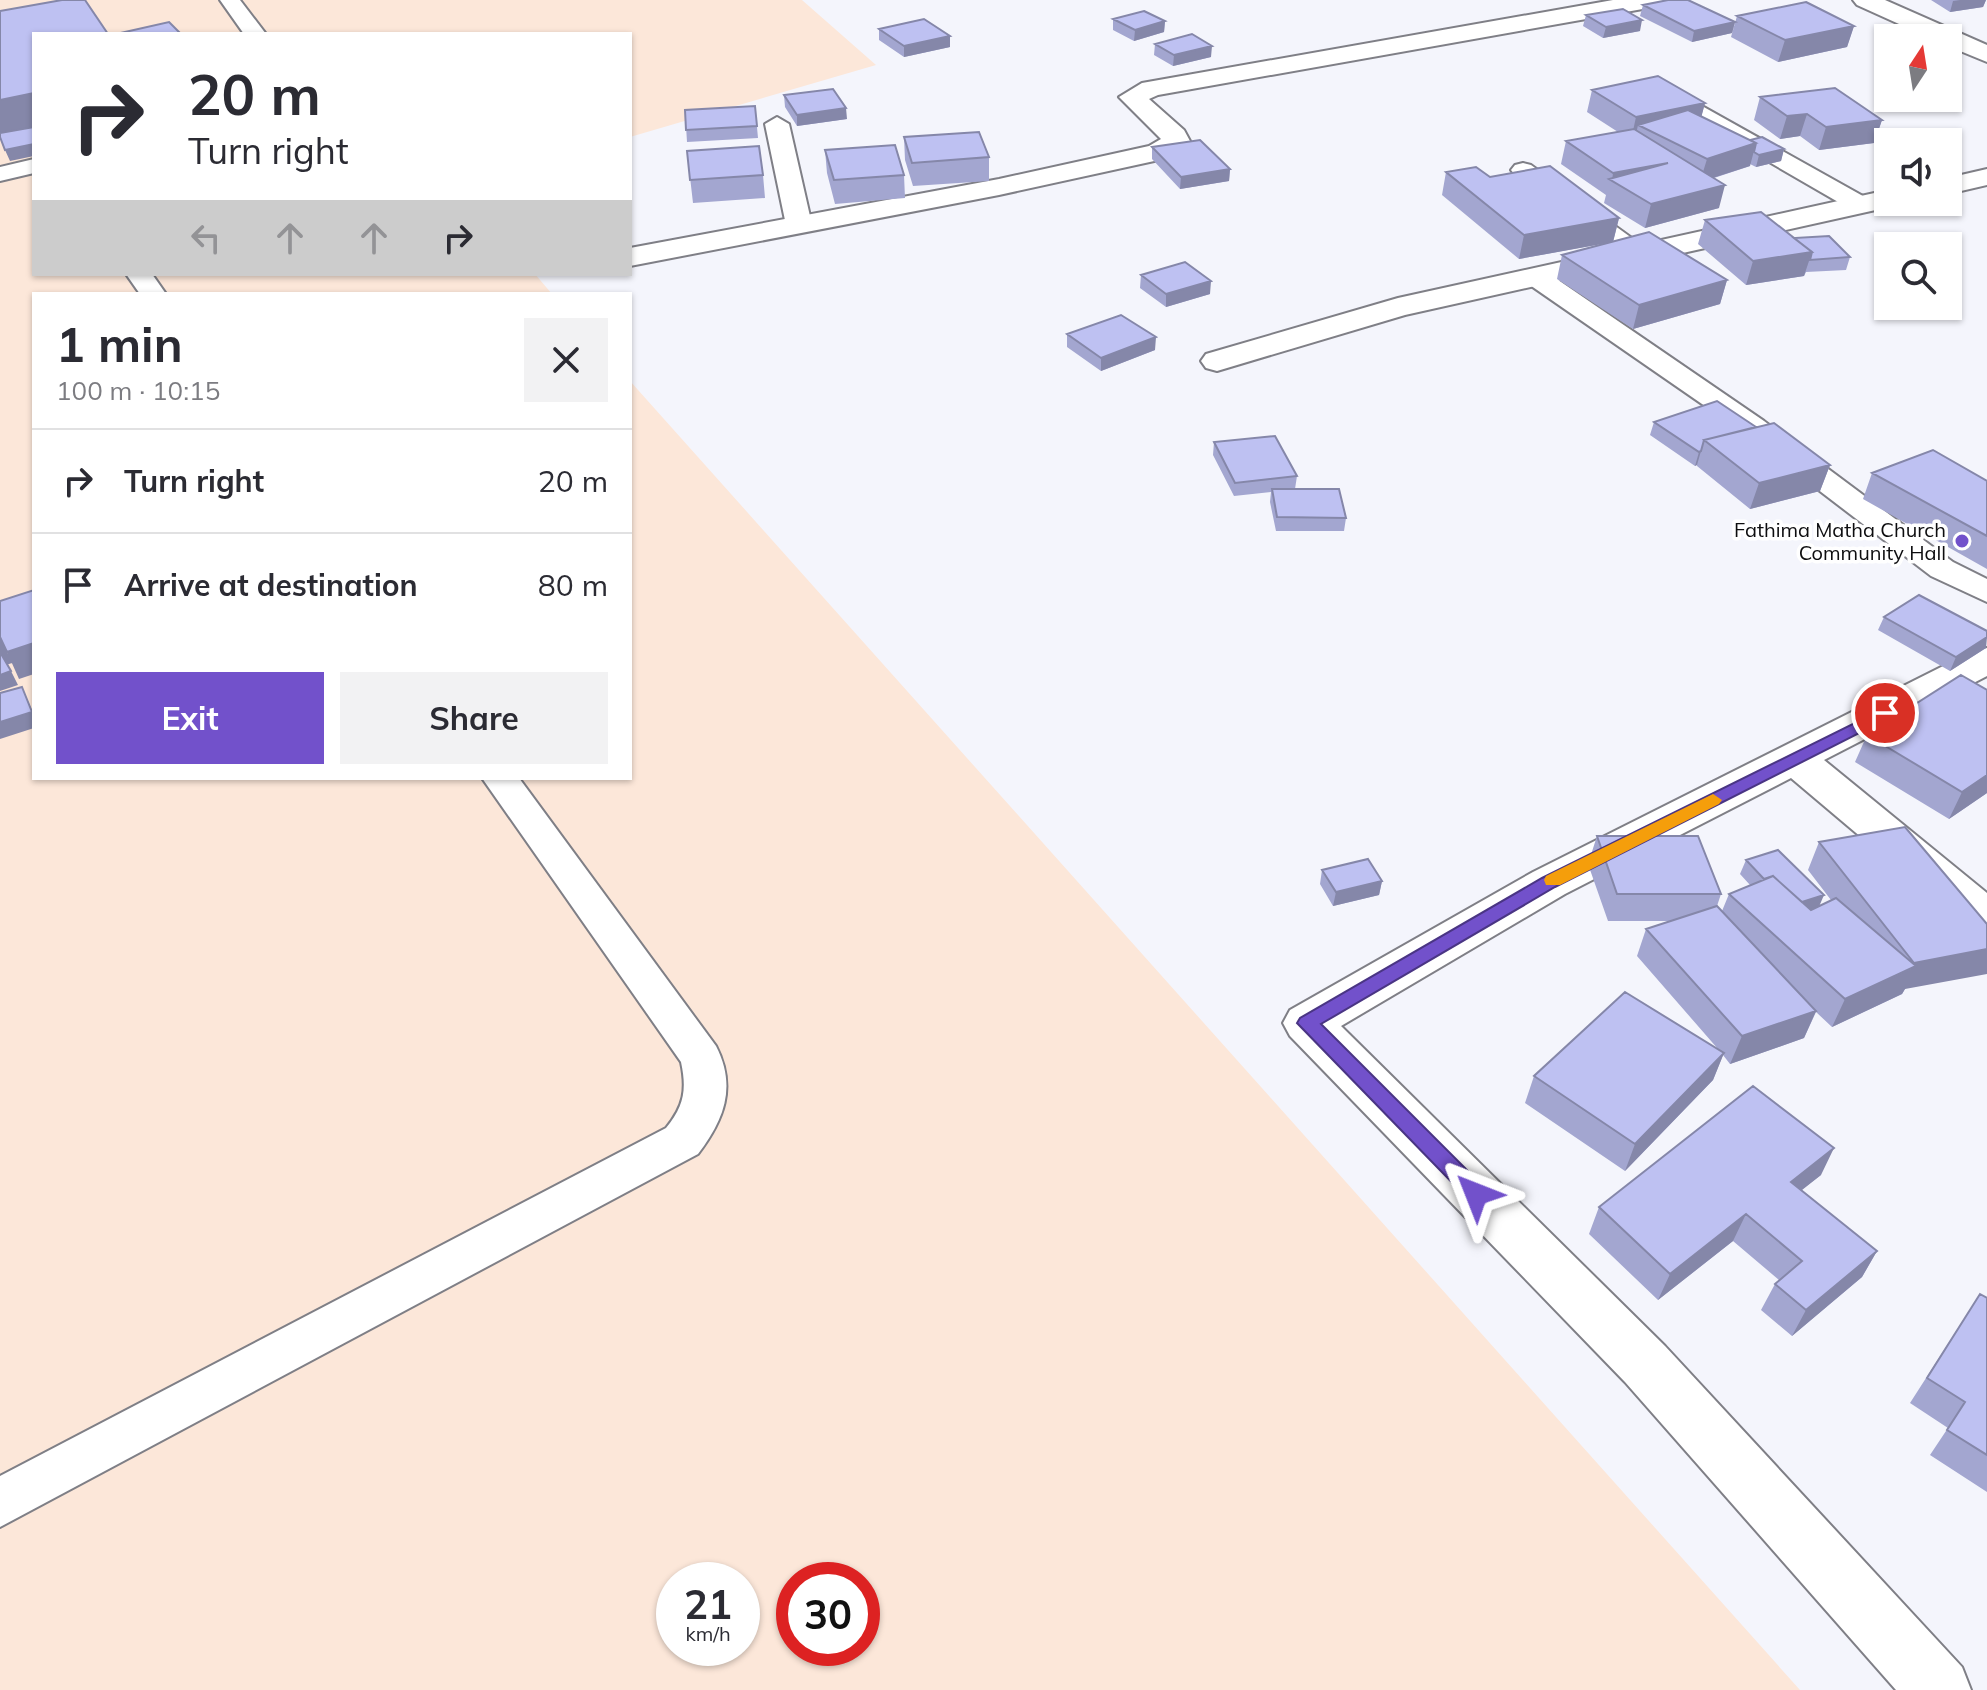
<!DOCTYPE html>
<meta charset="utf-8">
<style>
:root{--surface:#fff;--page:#f2f2f3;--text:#2b2b33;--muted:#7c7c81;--line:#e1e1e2;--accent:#7251cb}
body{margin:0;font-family:Mulish,sans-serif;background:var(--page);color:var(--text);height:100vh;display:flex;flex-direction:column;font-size:30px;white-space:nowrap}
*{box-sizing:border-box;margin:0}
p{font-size:26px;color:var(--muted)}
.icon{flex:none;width:44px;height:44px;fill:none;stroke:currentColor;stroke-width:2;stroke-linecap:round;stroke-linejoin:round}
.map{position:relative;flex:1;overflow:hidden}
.panel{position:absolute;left:32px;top:292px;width:600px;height:488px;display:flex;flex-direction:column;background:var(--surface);border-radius:0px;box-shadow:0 2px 6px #0004}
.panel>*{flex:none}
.hud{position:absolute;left:32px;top:32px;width:600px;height:244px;border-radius:0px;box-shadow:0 2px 6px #0004;background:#fff;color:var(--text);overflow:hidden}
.needle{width:52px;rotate:12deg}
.controls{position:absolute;left:1874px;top:24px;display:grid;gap:16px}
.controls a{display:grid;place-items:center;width:88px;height:88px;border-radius:0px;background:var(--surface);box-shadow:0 2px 6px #0004;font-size:40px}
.speed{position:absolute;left:656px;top:1562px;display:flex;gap:16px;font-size:40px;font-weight:700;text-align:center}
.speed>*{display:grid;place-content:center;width:104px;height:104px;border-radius:50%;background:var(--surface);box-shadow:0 2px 6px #0004;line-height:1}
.speed small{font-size:20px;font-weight:400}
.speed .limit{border:12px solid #d22;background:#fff;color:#111}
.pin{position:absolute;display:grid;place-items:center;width:68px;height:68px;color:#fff;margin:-34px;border:4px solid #fff;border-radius:50%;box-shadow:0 2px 8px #0007}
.me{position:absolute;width:88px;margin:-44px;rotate:315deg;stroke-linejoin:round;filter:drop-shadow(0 0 6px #0008)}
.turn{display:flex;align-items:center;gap:28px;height:168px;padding:0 24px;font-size:36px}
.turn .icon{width:104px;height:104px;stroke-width:2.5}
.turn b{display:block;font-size:56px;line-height:68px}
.lanes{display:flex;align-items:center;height:76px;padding:0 24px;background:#0003;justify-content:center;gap:40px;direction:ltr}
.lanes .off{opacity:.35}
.round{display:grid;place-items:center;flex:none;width:84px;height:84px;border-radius:0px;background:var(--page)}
.overview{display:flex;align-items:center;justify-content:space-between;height:136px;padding:0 24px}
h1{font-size:48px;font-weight:700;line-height:60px}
.button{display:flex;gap:16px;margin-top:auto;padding:16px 24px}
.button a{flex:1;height:92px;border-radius:0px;background:var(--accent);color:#fff;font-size:32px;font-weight:700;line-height:92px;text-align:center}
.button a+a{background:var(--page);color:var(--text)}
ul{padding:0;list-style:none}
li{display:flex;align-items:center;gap:24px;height:104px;padding:0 24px;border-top:2px solid var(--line)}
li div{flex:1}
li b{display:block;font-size:30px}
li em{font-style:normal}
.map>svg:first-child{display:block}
.industrial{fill:#fce7d9;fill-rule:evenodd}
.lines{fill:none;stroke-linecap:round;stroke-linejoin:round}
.service-casing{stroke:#7f7f86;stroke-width:4}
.minor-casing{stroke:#7f7f86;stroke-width:4}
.tertiary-casing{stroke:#7f7f86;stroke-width:4}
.service{fill:#fff;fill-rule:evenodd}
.minor{fill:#fff;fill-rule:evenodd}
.tertiary{fill:#fff;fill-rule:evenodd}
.wall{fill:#a3a6d0}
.shaded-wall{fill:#8587a9}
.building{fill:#bec1f2;stroke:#8587a9;stroke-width:2}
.route{fill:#7251cb;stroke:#4a3584;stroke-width:2}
.slow{fill:#f59e0b}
.poi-dot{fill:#7251cb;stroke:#fff;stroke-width:3}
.labels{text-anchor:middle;stroke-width:7;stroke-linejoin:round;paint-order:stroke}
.poi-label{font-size:20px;fill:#0d0d0f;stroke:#fff;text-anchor:end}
</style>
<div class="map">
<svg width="1987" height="1690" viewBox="0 0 1987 1690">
<rect width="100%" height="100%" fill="#f4f5fc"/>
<path class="industrial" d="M0 0H802L876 65 630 137V34H34V274H535L552 294H34V778H630V381L1800 1690H0ZM674 1580H742V1648H674ZM794 1580H862V1648H794Z"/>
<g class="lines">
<defs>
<path id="service" d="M220 0H240L266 34H244Z
M1677 92 1870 200 1873 205 1870 210H1852L1669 104 1666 99Z
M777 117 789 124 812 225 799 233 786 225 765 124Z
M34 159V173L0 181V167Z
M1523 163 1531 165 1647 249 1651 254 1647 259H1629L1515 175 1511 170 1515 165Z
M1536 269 1545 271 1764 421 1953 562 1987 579V602L1931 576 1744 433 1527 283 1523 277Z
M126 274H152L166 294H140Z
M482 778H519L716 1046C737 1087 724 1120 698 1154L0 1527V1476L666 1128C684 1106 687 1090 681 1062Z"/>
<path id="minor" d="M1613 0H1666L1654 7 1158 95 1149 99 1184 130 1190 141 1168 158 999 195 630 266V248L999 179 1149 146 1161 139 1119 97 1142 83Z
M1987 169V185L1948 194V178Z
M1888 190V202H1900L1898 205 1405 315 1217 371 1206 368 1201 361 1206 354 1398 298Z
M1987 648V676L1824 760 1987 893V935L1971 930 1791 778 1565 894 1341 1026 1665 1346 1962 1667 1971 1690H1896L1625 1382 1290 1036 1283 1023 1290 1010 1533 872 1973 651Z"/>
<path id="tertiary" d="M1853 0H1885L1987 45V62L1948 46V38H1930L1857 5Z"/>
</defs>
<use href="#service" class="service-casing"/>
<use href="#minor" class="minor-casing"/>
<use href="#tertiary" class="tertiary-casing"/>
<use href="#service" class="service"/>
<use href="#minor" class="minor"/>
<use href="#tertiary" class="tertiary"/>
</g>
<path class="wall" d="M1931 0H1986L1983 7 1950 12Z
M1643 5 1735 22 1732 33 1692 42 1640 16Z
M1586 15 1640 31 1603 38 1583 26Z
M1737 16 1854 26 1847 47 1778 62 1731 37Z
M1113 19 1165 21 1164 32 1134 41 1113 30Z
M879 29 950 47 904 57 879 40Z
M1155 44 1211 57 1173 66 1154 55Z
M1592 90 1705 103 1701 117 1750 140 1784 149 1781 161 1756 167 1750 164V166L1714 178 1719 208 1645 228 1604 203 1606 195 1561 164 1566 141 1618 132 1587 112Z
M784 95 847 119 797 126 785 107Z
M1760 97 1882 120 1874 143 1819 150 1800 136 1780 139 1754 120Z
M755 106 758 138 687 142 685 110Z
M904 137 989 157V181L913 186 905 160Z
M1152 147 1230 169 1229 181 1180 189 1152 159Z
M825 150 904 175 905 198 835 204 827 173Z
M687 151 763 175 765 198 693 203Z
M1446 172 1490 177 1619 218 1613 242 1727 280 1720 304 1633 329 1557 279 1562 255 1606 243 1519 259 1442 195Z
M1705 220 1794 238 1850 257 1846 270 1806 272 1804 276 1746 285 1698 244Z
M1141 275 1210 294 1166 307 1140 288Z
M1067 334 1155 350 1101 371 1067 347Z
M1654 422 1756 427 1830 465 1820 491 1750 509 1697 466V465L1695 466 1650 435Z
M1214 442 1297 476 1295 489 1346 518 1344 531H1276L1270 502 1271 492 1234 496 1213 455Z
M1872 473 1987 481V569L1863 499Z
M1884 617 1986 648 1950 671 1878 630Z
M1867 735 1987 793 1949 819 1855 762Z
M1597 836 1721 894 1717 906 1722 911 1729 894 1750 885 1740 874 1746 860 1819 906 1831 900 1808 870 1819 842 1987 924 1905 989 1902 994 1832 1027 1816 1012 1804 1038 1730 1064 1723 1055 1713 1080 1625 1171 1525 1103 1534 1076 1718 1049 1637 956 1646 929 1669 921H1608L1588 864Z
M1322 870 1382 881 1379 895 1333 906 1320 884Z
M1821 1175 1801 1190 1877 1251 1862 1277 1792 1336 1761 1310 1775 1284 1779 1280 1733 1241 1658 1300 1589 1234 1599 1207Z
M1980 1294 1987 1298V1492L1930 1455 1948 1428 1910 1403Z"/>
<path class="shaded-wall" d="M1960 0H1986L1983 7 1950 12 1953 1Z
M1642 20 1640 31 1603 38 1606 27Z
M1165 21 1164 32 1134 41 1135 30Z
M1735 22 1732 33 1692 42 1694 31Z
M1854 26 1847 47 1778 62 1785 40Z
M950 36V47L904 57V46Z
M1212 46 1211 57 1173 66 1174 55Z
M34 93V136L0 137V100Z
M1705 103 1699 126 1638 125 1635 139 1631 140 1636 117Z
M846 108 847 119 797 126V115Z
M1807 114 1800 136 1780 139 1787 116Z
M1882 120 1874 143 1819 150 1826 127Z
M1756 143 1750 166 1700 182 1707 159Z
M34 144V156L10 161 5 150Z
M1784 149 1781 161 1756 167 1759 155Z
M1668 163 1612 181 1613 173Z
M1230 169 1229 181 1180 189 1181 177Z
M1725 185 1719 208 1645 228 1651 204Z
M1619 218 1613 242 1519 259 1524 235Z
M1812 252 1804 276 1746 285 1753 261Z
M1727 280 1720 304 1633 329 1639 305Z
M1211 281 1210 294 1166 307V294Z
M1156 337 1155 350 1101 371V358Z
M1701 451 1697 465 1695 466 1699 452Z
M1830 465 1820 491 1750 509 1759 483Z
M0 637 12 663 0 667Z
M1987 637 1986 648 1950 671 1956 657Z
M34 643V674L19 679 7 652Z
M11 671 18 685 0 691V675Z
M22 687 34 715V728L0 739V722Z
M1987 775V793L1949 819 1962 792Z
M1382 881 1379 895 1333 906 1336 892Z
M1824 895 1818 909 1786 920 1791 906Z
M1987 949V974L1905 989 1902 994 1832 1027 1845 999 1911 969 1914 963Z
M1816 1011 1804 1038 1730 1064 1742 1036Z
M1724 1053 1713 1080 1625 1171 1635 1144Z
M1834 1148 1821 1175 1778 1209 1791 1182Z
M1746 1214 1733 1241 1658 1300 1670 1274Z
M1877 1251 1862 1277 1792 1336 1806 1310Z"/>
<path class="building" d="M62 0H85L108 34H34V93L0 100V11Z
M1668 0H1688L1735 22 1694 31 1643 5Z
M1806 2 1854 26 1785 40 1737 16Z
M1623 9 1642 20 1606 27 1586 15Z
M1144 11 1165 21 1135 30 1113 19Z
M924 19 950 36 904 46 879 29Z
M169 22 181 34H116Z
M1192 34 1212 46 1174 55 1155 44Z
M1658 76 1705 103 1636 117 1592 90Z
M1835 88 1882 120 1826 127 1807 114 1787 116 1760 97Z
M833 89 846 108 797 115 784 95Z
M755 106 757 126 686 130 685 110Z
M1688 110 1756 143 1707 159 1638 125Z
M34 127V144L5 150 0 137V133Z
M1634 129 1725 185 1651 204 1609 179 1668 163 1613 173 1566 141Z
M979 132 989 157 912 163 904 137Z
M1762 137 1784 149 1759 155 1754 152 1756 143 1750 140Z
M1200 140 1230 169 1181 177 1152 147Z
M895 145 904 175 834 180 825 150Z
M759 146 763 175 690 180 687 151Z
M1550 166 1619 218 1524 235 1446 172 1476 167 1490 177Z
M1761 212 1812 252 1753 261 1705 220Z
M1649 232 1727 280 1639 305 1562 255Z
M1829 236 1850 257 1810 260 1812 252 1794 238Z
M1185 262 1211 281 1166 294 1141 275Z
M1121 315 1156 337 1101 358 1067 334Z
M1717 401 1756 427 1704 440 1701 451 1699 452 1654 422Z
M1774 423 1830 465 1759 483 1704 440Z
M1275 436 1297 476 1235 483 1214 442Z
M1933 450 1987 481V536L1872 473Z
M1272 489H1339L1346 518 1277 517Z
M34 590V643L7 652 0 637V601Z
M1919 595 1987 631V637L1956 657 1884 617Z
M0 652 11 671 0 675Z
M1961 675 1987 690V775L1962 792 1867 735Z
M22 687 32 712 0 722V693Z
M1905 827 1987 924V949L1914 963 1819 842Z
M1597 836H1698L1721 894H1617Z
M1778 850 1824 895 1802 902 1773 876 1764 879 1746 860Z
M1368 859 1382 881 1336 892 1322 870Z
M1773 876 1811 910 1836 898 1916 966 1845 999 1729 894Z
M1717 906 1816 1011 1742 1036 1646 929Z
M1625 992 1724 1053 1635 1144 1534 1076Z
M1753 1086 1834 1148 1791 1182 1877 1251 1806 1310 1775 1284 1802 1261 1746 1214 1670 1274 1599 1207Z
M1980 1294 1987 1298V1455L1947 1430 1965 1402 1927 1378Z"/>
<path class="route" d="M1885 708 1891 709V717L1555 887 1321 1024 1484 1187 1487 1194 1484 1200H1469L1297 1023 1300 1018 1542 878Z"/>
<path class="slow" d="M1713 794 1722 800 1719 804 1560 885H1546L1544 880 1546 876Z"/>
<circle class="poi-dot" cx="1962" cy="541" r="8"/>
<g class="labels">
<g class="poi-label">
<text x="1946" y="537">Fathima Matha Church<tspan x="1946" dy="23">Community Hall</tspan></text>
</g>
</g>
</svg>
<div class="controls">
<a><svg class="needle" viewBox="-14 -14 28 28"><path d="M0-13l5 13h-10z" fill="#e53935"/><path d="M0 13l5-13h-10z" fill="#7c7c81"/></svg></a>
<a><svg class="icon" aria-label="sound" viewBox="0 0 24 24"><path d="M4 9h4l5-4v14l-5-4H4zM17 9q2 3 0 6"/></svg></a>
<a><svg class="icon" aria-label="search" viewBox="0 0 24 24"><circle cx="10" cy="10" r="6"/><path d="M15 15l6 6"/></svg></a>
</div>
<div class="speed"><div>21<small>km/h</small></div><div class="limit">30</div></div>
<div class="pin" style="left:1885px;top:713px;background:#d93025"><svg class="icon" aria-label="arrive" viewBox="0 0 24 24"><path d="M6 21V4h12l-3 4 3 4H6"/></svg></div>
<svg class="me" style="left:1476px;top:1194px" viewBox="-20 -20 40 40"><path d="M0-17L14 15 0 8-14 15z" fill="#7251cb" stroke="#fff" stroke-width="4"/></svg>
<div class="hud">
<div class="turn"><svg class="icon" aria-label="right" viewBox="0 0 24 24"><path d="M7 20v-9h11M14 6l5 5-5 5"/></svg><div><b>20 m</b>Turn right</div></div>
<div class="lanes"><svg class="icon off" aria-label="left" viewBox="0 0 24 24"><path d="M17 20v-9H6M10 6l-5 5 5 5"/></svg><svg class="icon off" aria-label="ahead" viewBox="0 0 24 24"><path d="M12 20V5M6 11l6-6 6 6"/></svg><svg class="icon off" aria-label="ahead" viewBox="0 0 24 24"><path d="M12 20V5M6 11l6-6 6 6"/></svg><svg class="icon" aria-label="right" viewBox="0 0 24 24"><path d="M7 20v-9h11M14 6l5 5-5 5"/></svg></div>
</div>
<section class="panel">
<div class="overview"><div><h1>1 min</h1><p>100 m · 10:15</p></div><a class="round"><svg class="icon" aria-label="close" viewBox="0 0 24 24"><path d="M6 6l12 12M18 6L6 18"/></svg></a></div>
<ul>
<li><svg class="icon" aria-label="right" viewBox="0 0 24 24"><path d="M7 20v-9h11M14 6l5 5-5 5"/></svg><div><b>Turn right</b></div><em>20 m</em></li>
<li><svg class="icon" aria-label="arrive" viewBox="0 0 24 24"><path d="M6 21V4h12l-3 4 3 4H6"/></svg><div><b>Arrive at destination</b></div><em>80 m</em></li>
</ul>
<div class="button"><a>Exit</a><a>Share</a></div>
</section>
</div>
